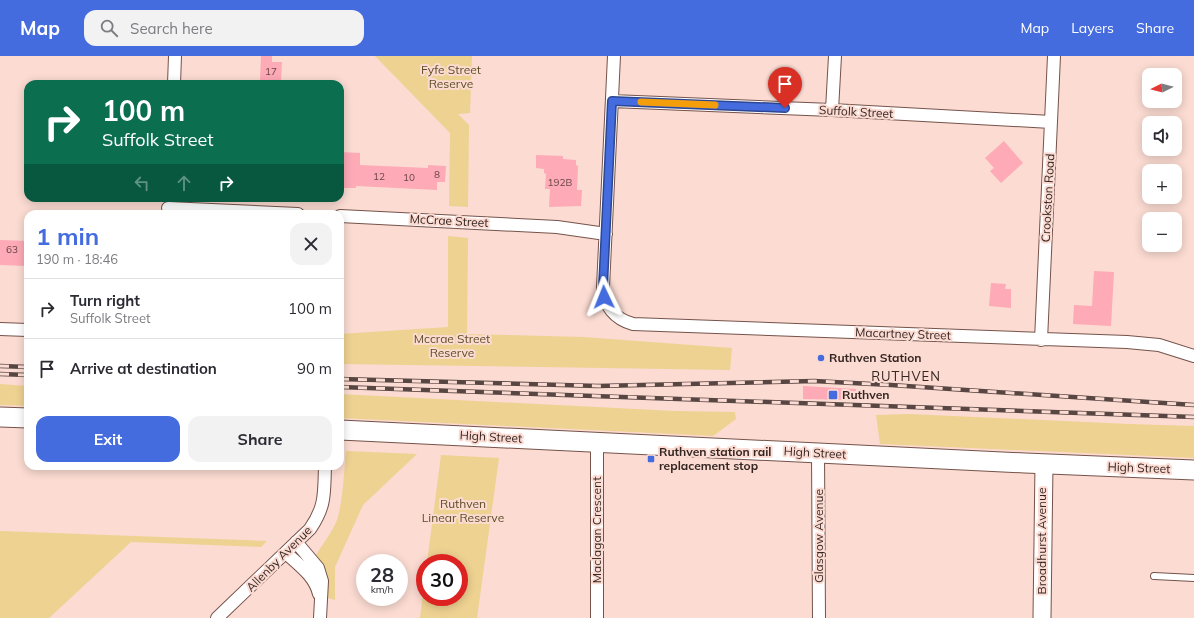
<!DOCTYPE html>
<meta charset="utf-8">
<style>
:root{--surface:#fff;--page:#f2f2f3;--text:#2b2b33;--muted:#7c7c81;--line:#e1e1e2;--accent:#456cdf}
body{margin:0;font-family:Mulish,sans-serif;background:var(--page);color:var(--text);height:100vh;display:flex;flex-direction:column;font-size:15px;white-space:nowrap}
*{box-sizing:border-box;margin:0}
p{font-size:13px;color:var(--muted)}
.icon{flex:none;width:22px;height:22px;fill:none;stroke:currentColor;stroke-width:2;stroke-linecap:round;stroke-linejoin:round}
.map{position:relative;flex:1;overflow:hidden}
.panel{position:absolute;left:24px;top:154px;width:320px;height:260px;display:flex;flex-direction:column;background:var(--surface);border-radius:12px;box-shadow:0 2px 10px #0003}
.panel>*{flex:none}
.banner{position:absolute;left:24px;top:24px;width:320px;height:122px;border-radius:12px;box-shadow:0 2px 10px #0003;background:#0b6e4f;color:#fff;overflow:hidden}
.needle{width:26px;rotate:264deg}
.buttons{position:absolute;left:1142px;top:12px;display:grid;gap:8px}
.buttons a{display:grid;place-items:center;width:40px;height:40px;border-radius:8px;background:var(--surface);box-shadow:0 2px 10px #0003;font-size:20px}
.speed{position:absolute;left:356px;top:498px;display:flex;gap:8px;font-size:20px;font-weight:700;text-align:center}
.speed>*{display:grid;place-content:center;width:52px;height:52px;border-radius:50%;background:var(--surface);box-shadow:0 2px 10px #0003;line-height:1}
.speed small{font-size:10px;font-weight:400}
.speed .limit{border:6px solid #d22;background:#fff;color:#111}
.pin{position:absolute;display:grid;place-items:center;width:34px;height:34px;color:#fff;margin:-41px -17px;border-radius:50% 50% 50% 0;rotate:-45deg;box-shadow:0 0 4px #0007}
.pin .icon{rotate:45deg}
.me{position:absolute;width:44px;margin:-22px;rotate:358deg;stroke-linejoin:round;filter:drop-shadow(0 0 3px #0008)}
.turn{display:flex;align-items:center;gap:14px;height:84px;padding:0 12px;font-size:18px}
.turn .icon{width:52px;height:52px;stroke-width:2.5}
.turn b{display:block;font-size:28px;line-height:34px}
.lanes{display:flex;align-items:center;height:38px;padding:0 12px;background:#0003;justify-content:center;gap:20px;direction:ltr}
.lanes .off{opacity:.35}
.round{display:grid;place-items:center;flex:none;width:42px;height:42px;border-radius:12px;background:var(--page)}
.headline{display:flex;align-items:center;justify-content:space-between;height:68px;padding:0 12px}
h1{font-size:24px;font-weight:700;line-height:30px;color:var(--accent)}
.action{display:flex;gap:8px;margin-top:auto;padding:8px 12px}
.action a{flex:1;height:46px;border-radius:12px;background:var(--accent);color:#fff;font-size:16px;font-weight:700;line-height:46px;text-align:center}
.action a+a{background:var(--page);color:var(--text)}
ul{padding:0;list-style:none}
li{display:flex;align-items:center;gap:12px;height:60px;padding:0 12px;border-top:1px solid var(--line)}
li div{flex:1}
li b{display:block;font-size:15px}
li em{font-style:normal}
header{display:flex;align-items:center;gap:24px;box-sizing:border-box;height:56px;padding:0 20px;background:var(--accent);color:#fff}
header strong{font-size:19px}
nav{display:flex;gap:22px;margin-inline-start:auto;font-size:14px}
.search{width:280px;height:36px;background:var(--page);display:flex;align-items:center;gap:10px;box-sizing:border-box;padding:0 14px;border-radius:12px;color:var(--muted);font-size:15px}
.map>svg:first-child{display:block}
.green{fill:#eed292}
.building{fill:#feaab7}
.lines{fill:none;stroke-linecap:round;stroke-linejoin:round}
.lane-casing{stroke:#75534b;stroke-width:8}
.street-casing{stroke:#75534b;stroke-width:14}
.secondary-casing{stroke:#75534b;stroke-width:19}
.primary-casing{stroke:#75534b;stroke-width:21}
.lane{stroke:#fff;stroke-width:6}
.street{stroke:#fff;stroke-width:12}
.secondary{stroke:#fff;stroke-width:17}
.primary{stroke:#fff;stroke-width:19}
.rail-casing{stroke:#574641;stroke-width:4.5}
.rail{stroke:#fbdbd2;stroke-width:3;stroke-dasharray:9;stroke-linecap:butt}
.route-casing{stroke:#2d4691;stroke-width:10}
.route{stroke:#456cdf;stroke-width:7}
.slow{stroke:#f59e0b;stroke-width:7}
.poi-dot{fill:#456cdf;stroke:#fbdbd2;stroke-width:1.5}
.labels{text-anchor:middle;stroke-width:4;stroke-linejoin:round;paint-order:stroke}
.number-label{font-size:10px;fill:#674747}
.park-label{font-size:12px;fill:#5e4e25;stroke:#fbdbd2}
.street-label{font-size:12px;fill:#352622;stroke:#fbdbd2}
.poi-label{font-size:12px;font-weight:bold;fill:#352622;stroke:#fbdbd2;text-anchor:start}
.neighbourhood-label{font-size:13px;letter-spacing:1px;fill:#352622;stroke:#fbdbd2}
</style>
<header>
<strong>Map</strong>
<div class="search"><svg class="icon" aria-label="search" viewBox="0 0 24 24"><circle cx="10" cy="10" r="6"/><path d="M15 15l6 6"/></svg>Search here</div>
<nav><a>Map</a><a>Layers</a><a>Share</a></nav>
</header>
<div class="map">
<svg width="1194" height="562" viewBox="0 0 1194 562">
<rect width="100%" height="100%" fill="#fbdbd2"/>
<path class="green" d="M375 0H472L470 57 458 58 469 69 468 151 449 150 450 77Z
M448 180 468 182 467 278 583 281 732 292 730 314 340 308V278L448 271Z
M0 328 28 330V350L0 349Z
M340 338 675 355 735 356 736 363 713 380 340 362Z
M909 358 1129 368 1194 370V402L880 388 876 359Z
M346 395 417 398 363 449 335 511V544L328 542C327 527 324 512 316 499 323 488 332 476 337 464 343 446 344 414 346 395Z
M441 399 499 402 477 562H420L425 519V541H459V507H427Z
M0 475 267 485 261 491 131 486 49 562H0Z"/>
<path class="building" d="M261 0H272V6H282L281 25 260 24Z
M1004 85 1023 107 1001 127 990 115 994 112 985 102Z
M341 96 360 97V109L428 112V109L446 110 445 126H437V134L356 130V132H340Z
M536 99 563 100V103L576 104V109L578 110 577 134H582L581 150 549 151 550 133H545L546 118 544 117V113L536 112Z
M0 184 28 185 27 210 0 209Z
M1094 215 1114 216 1111 270 1073 268 1074 249 1092 250Z
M991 227 1006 228 1005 233H1011V252L989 250Z
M803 330 856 333V344L803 343Z"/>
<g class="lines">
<defs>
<path id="lane" d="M1154 520 1194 522"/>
<path id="street" d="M614 0 603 231C604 250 615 263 633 268L1127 286 1159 289 1194 300
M174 28 175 0
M612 45 832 54 1051 66
M832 54 835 0
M168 152 298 158
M340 160 557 171 606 178
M0 273 28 274
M1041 284 1054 0
M597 386V562
M818 397 819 562
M296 486 318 512 322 525 320 562
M286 497C299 509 315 520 319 538
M217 562 310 473C326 450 324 437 325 410"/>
<path id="secondary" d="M1042 562 1044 408"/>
<path id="primary" d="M0 361 28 362
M340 374 1025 407 1194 414"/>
</defs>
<use href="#lane" class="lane-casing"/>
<use href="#street" class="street-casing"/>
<use href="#secondary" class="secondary-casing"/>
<use href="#primary" class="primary-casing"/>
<use href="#lane" class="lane"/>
<use href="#street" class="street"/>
<use href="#secondary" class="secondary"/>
<use href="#primary" class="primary"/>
<defs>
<path id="rail" d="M0 310 28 311
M0 318 28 319
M340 323 598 330 814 325 891 329 1194 349
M340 331 1194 361"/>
</defs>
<use href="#rail" class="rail-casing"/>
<use href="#rail" class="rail"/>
</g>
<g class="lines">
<defs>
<path id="route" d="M604 241 603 231 612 45 785 52"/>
</defs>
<use href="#route" class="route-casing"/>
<use href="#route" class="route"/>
<path class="slow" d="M641 46 715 49"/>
</g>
<g class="poi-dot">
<circle cx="821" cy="302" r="4"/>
<rect x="828" y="334" width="10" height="10" rx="2"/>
<rect x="647" y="399" width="8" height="8" rx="2"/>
</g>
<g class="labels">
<g class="number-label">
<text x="271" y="19">17</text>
<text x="437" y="122">8</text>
<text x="379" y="124">12</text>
<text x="409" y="125">10</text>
<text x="560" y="130">192B</text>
<text x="12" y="197">63</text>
</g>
<g class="park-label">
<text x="451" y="18">Fyfe Street<tspan x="451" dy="14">Reserve</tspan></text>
<text x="452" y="287">Mccrae Street<tspan x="452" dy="14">Reserve</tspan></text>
<text x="463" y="452">Ruthven<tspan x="463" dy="14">Linear Reserve</tspan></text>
</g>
<g class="street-label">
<text transform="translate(856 56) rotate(3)" y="4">Suffolk Street</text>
<text transform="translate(1048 142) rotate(-87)" y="4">Crookston Road</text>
<text transform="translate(449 165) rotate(3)" y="4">McCrae Street</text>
<text transform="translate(903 278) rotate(2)" y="4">Macartney Street</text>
<text transform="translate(491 381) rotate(3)" y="4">High Street</text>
<text transform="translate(815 397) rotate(3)" y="4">High Street</text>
<text transform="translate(1139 412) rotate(2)" y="4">High Street</text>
<text transform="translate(597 474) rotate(-90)" y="4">Maclagan Crescent</text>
<text transform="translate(819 480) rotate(-90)" y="4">Glasgow Avenue</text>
<text transform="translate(1042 485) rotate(-90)" y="4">Broadhurst Avenue</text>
<text transform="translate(279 503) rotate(-45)" y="4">Allenby Avenue</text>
</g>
<g class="poi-label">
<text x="829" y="306">Ruthven Station</text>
<text x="842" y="343">Ruthven</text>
<text x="659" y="400">Ruthven station rail<tspan x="659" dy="14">replacement stop</tspan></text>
</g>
<g class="neighbourhood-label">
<text x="906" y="325">RUTHVEN</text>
</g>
</g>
</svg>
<div class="buttons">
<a><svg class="needle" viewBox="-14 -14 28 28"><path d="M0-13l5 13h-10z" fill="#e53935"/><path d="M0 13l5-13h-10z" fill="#7c7c81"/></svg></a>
<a><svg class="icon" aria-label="sound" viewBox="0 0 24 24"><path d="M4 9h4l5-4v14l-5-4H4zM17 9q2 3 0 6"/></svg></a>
<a>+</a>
<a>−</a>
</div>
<div class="speed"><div>28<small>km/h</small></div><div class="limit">30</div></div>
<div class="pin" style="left:785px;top:52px;background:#d93025"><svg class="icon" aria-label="arrive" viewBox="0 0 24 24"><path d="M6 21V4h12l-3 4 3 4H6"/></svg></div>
<svg class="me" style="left:604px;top:241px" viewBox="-20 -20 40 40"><path d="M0-17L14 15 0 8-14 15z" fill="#456cdf" stroke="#fff" stroke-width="4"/></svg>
<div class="banner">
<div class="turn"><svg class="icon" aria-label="right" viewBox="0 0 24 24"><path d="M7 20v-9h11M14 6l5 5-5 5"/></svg><div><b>100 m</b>Suffolk Street</div></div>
<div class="lanes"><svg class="icon off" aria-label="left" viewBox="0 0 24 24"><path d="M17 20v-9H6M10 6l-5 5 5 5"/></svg><svg class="icon off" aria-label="ahead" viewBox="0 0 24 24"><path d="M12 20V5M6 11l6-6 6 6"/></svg><svg class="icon" aria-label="right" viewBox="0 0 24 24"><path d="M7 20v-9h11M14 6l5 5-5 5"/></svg></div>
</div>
<section class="panel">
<div class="headline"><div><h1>1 min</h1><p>190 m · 18:46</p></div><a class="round"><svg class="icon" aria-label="close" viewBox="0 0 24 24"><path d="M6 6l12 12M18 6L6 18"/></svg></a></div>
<ul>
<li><svg class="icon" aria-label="right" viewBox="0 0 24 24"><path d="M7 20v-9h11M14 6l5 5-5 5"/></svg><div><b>Turn right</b><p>Suffolk Street</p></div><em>100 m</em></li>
<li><svg class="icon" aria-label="arrive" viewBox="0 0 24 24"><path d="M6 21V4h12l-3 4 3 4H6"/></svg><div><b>Arrive at destination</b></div><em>90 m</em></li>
</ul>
<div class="action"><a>Exit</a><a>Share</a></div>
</section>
</div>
